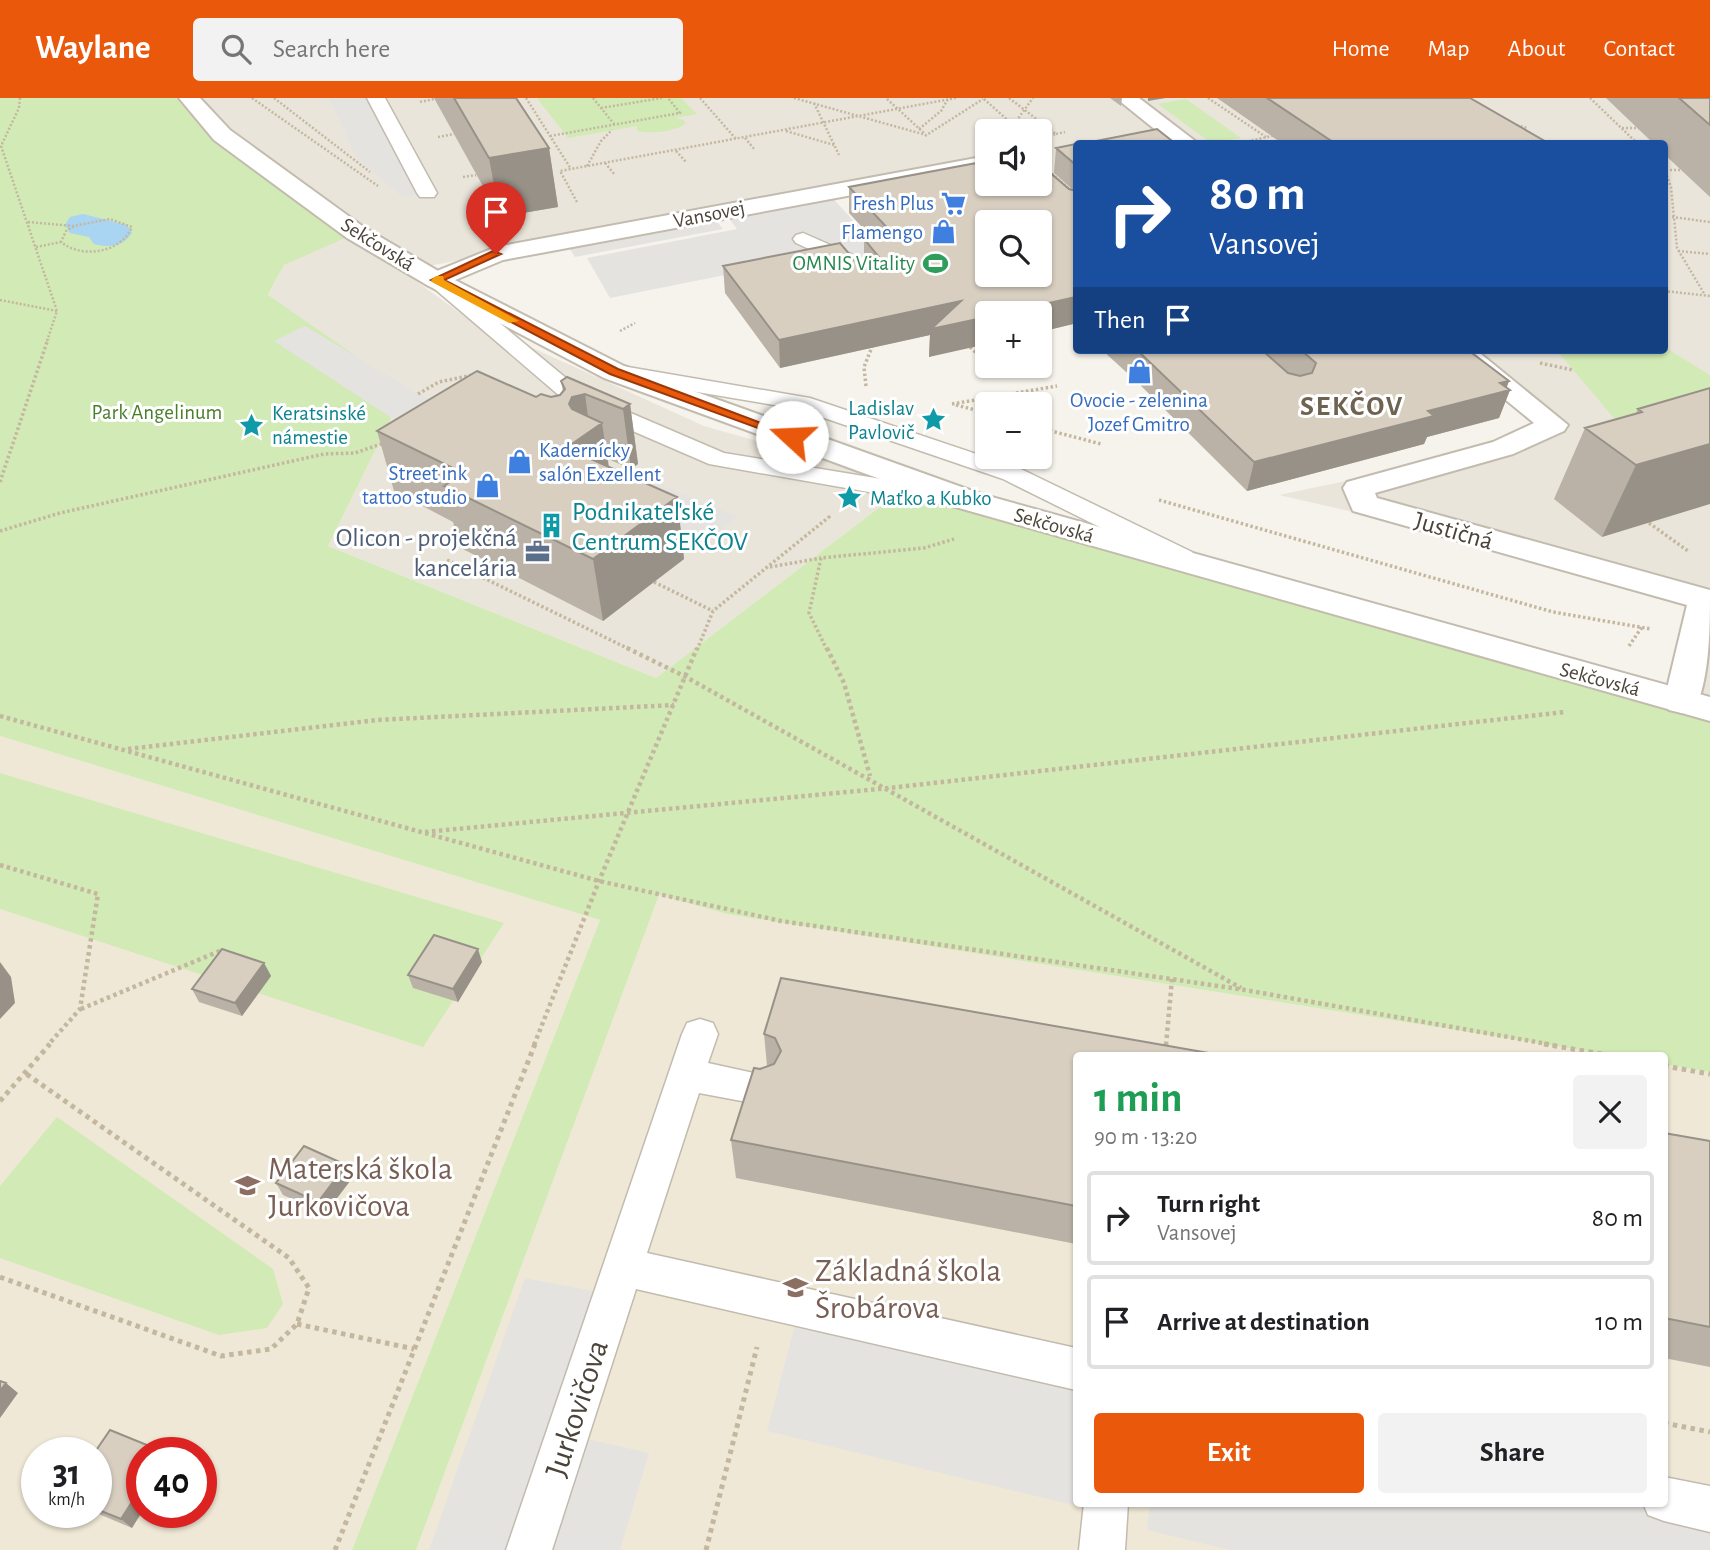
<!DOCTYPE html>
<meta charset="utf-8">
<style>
:root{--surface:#fff;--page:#f2f2f2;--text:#202124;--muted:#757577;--line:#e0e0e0;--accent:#ea580c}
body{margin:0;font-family:"Alegreya Sans",sans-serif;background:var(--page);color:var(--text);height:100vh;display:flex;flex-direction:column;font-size:26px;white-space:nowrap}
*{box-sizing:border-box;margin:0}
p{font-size:23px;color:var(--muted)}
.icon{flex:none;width:38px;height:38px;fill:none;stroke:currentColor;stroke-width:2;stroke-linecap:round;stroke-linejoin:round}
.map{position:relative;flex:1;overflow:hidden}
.side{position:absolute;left:1073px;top:954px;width:595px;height:455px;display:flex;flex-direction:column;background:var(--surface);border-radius:7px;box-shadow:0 2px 5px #0004}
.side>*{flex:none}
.banner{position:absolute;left:1073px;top:42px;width:595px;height:214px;border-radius:7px;box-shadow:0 2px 5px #0004;background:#1a4fa0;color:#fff;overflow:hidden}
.tools{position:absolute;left:975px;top:21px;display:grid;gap:14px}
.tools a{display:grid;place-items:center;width:77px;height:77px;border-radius:7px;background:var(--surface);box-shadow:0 2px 5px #0004;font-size:35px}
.speed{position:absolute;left:21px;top:1339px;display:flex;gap:14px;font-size:35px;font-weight:700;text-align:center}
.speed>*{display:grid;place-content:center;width:91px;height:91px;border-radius:50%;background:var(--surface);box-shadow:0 2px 5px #0004;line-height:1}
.speed small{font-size:18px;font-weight:400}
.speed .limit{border:10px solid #d22;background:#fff;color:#111}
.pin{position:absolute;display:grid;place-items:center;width:60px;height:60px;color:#fff;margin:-72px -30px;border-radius:50% 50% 50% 0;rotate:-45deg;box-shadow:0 0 7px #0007}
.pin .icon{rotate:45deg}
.me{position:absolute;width:77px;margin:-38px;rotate:290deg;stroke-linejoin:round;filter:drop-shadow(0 0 5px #0008)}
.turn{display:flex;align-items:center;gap:24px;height:147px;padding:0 21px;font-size:32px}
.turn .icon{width:91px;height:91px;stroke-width:2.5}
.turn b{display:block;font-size:49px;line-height:60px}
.then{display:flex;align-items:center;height:66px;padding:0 21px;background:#0003;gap:14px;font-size:26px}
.round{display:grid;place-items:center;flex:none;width:74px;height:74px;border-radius:7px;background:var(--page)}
.head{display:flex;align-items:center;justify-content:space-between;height:119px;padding:0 21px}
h1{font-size:42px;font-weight:700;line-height:52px;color:#1e9e55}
.action{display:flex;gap:14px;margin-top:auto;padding:14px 21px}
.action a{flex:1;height:80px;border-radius:7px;background:var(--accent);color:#fff;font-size:28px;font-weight:700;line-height:80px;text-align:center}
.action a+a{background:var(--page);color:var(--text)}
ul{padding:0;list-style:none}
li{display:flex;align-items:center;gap:21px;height:94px;margin:0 14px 10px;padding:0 7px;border:4px solid var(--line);border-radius:7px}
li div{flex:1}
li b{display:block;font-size:26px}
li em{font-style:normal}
header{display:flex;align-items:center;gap:42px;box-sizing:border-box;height:98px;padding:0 35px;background:var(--accent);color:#fff}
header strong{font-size:33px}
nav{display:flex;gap:38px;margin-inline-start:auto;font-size:24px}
.search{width:490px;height:63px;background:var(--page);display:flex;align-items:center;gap:18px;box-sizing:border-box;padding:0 24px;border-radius:7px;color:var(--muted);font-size:26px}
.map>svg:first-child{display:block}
.residential{fill:#eae5da}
.education{fill:#efe8d6;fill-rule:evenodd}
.green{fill:#d2eab5}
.parking{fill:#e5e3e0}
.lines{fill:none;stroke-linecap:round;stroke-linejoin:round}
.canal{fill:#a9d4f2;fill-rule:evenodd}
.service-casing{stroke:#c2bbae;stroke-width:3}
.minor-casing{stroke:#c2bbae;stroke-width:4}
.tertiary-casing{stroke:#c2bbae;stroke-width:4}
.path-far3{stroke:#c4b79f;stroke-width:2.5;stroke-dasharray:2 2;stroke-linecap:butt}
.path-far2{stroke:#c4b79f;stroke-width:3.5;stroke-dasharray:2.5 2.5;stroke-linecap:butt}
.path-far1{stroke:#c4b79f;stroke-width:4.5;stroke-dasharray:3.5 3.5;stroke-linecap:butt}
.path{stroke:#c4b79f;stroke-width:5;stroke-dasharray:4.5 4.5;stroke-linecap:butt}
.service{fill:#fff;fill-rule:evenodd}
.minor{fill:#fff;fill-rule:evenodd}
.tertiary{fill:#fff;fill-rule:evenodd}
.wall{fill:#bab2a6}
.shaded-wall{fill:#979187}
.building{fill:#d8cfc1;stroke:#979187;stroke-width:2;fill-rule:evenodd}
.route{fill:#ea580c;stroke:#983908;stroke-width:2}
.slow{fill:#f59e0b}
.labels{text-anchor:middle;stroke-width:6;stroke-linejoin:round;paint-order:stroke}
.far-shop-label{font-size:21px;fill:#366cbe;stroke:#fff;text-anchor:end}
.far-street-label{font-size:21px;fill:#4b4439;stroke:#fff}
.far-leisure-label{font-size:21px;fill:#27864d;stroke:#fff;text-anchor:end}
.far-culture-label{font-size:21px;fill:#0d838f;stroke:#fff;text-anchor:start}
.far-park-label{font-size:21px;fill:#4a7f2a;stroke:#fff}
.culture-label{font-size:26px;fill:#0d838f;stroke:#fff;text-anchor:start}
.street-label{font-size:26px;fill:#4b4439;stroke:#fff}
.service-label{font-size:26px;fill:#4e5e75;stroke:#fff;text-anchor:end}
.far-district-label{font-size:28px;font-weight:bold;letter-spacing:2px;fill:#6e6250;stroke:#fff}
.near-education-label{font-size:32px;fill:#785e54;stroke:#fff;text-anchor:start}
.near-street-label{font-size:32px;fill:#4b4439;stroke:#fff}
</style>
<header>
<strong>Waylane</strong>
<div class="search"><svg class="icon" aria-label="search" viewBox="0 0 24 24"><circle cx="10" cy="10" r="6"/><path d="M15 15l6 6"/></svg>Search here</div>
<nav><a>Home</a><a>Map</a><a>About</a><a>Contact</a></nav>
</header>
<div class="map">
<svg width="1710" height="1452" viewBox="0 0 1710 1452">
<rect width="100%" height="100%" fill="#f6f3ec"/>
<path class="residential" d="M176 0H1710V606L1685 599 1694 492 1279 397 1503 350 1553 327 1459 252H1664V46H1076V102L1040 71V33H987V62L402 173 467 220 704 328 910 386 656 580 328 448 405 292 268 198 284 167 346 135 210 38Z"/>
<path class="education" d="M0 638 600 822 352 1452H0ZM37 1354H96V1414H37ZM142 1354H201V1414H142Z
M659 797 727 816 1612 957H1076V1405H1664V966L1710 974V1452H416Z"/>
<path class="green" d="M0 0H176L210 38 356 135 284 167 268 197 405 292 328 448 656 580 910 386 1710 606V974L1664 966V957H1612L727 816 659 797 416 1452H352L600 822 0 638Z
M537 0H681L697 16 675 20 684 22 685 26C674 34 650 36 637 33V28L568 40Z
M1186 1 1241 40 1211 45 1158 6Z
M1664 249 1710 277V312L1624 332 1558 254 1664 252Z
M0 675 504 825 423 949 0 811Z
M57 1019 273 1171 283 1206 267 1230 219 1237 0 1160V1088Z"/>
<path class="parking" d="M329 0H376L427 95 402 99 356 59Z
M827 94 883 155 832 165 801 162 610 200 587 160 737 131 724 114Z
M711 116 723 131 575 159 565 144Z
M305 228 439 308 404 328 274 243Z
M627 374 738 418 694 456 581 409Z
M525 1180 613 1197 569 1337 649 1355 620 1452H429Z
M800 1208 1076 1271V1379L1073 1407 767 1333Z
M1150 1405H1664L1710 1411V1452H1230L1147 1432Z"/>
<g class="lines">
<path class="canal" d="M83 116 127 127 132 135C123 149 109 150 94 146L89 139 70 135 65 127 70 119Z"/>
<defs>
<path id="service" d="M367 0H385L437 95 434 99H420L417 95Z
M803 135 851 156 865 173 862 177H848L837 164 796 145 793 141 796 137Z
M436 176 443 178 584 295 724 355 960 394 969 397 973 402 969 407 960 410 709 366 568 305 429 186 426 182 429 178Z
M622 268 810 300 1021 371 1192 454 1196 460 1192 466 1183 468 1174 466 1003 381 798 311 614 280 611 275 614 270Z
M700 921 713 925 718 936 708 965 776 980 781 991 776 1002 763 1007 699 995 647 1155 1076 1250V1292L636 1191 552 1452H506L682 936 687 925Z
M1664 1379 1710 1388V1434L1664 1423 1648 1417 1643 1405H1664Z
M1084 1405H1128L1125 1452H1079Z"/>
<path id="minor" d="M1116 0H1139L1199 46H1173Z
M987 58V72L503 162 436 190 427 187 423 182 427 177 496 149Z
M1445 252H1476L1568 327 1564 333 1513 356 1375 395 1377 400 1710 492C1710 530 1710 578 1695 612L1682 615 1669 612 1664 603 1687 507 1353 413 1343 390 1347 384 1493 344 1534 325Z"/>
<path id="tertiary" d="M179 0H200L230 32 365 130 445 177 624 268 981 396 1710 599V623L959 410 604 280 427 187 347 140 214 42Z"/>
</defs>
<use href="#service" class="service-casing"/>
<use href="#minor" class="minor-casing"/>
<use href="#tertiary" class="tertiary-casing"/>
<path class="path-far3" d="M20 0 19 10 1 48 57 213 47 243
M252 0 378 88
M274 0 370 74
M526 0 571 71
M593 0 614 26
M700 0 736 41
M794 0 926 37
M1009 0 1056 36 1040 39
M1208 0 1266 39
M1590 0 1638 46
M887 1 925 36
M984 1 1020 33
M420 4 434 1
M814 5 839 57
M601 10 662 0
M1509 25 1527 30 1523 35
M1622 30H1641
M919 31 941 13 948 1
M786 33 834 47
M1009 33 1033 0
M1056 36 1065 34
M550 38 680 15 668 0
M925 38 983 1
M438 39 454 36
M745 40 755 52
M1236 46 1276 37
M676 53 686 64
M605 65 615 77
M1040 65 1076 97
M587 68 601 43 612 32
M1664 70 1671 89 1677 150 1705 197
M1666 72H1685
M463 79 476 77
M577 104 560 73 956 0
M1672 119 1710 124
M28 124 73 128 110 121 132 129C121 155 82 161 61 144L66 133 75 128
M36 149 61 144
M1678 153 1710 156
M1664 193 1710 198
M0 202 57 213
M620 233 635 225"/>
<path class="path-far2" d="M970 249 987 265
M1540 265 1573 272
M989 268 993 271
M866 288 864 269 874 244
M418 296 439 284 473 277
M952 306 1057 288
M956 307 987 315
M1040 330 1101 346
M0 384 48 241
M1159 402 1553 514 1651 531
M1649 425 1688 453
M0 433 60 415 324 356 355 355 384 345
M447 462 631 552
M770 469 821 460
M654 484 713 513
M1629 548 1642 529
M697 552 713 513 829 419 827 418
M827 552 809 515 821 460 924 450 954 441"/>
<path class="path-far1" d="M627 550 686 579 1241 890
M827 550 844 585 870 678
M0 618 599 783 781 823 1245 892 1553 947
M128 651 377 622 674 607
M425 734 889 690 1565 614
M0 767 98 796 80 911 48 947
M81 911 222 852
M534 947 599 783 697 550
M1166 947 1172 881"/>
<path class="path" d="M1544 946 1607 957
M1165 957 1166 946
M1664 968 1710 976
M0 1003 50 946
M0 1179 221 1258 271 1251 297 1226 309 1190 289 1160 25 975
M297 1226 414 1251
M1664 1325 1710 1334
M335 1452 535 946
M706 1452 757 1249"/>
<use href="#service" class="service"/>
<use href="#minor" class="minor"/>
<use href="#tertiary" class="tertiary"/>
</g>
<path class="wall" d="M434 0H516L549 50 558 109 500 119Z
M1110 0H1122L1121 8Z
M1217 0H1470L1550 46H1283Z
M1606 0H1710V99L1664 56V46H1654Z
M1076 46V229L1073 226 1040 234V215L929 259 930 237 780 270 725 195 723 168 867 171 864 167V141L871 139 849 115V89L1069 91 1073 92 1054 75 1056 50Z
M1102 252H1262L1289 275 1263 252H1468L1509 283 1506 290 1510 292 1499 320 1427 339 1424 346 1247 393 1136 283Z
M561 283 630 306 638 366 631 371 608 361 609 369 677 399 684 461 603 523 459 449 453 424 394 393 377 333 536 299H551L560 297 563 294Z
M1710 290 1602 439 1554 401 1585 330 1636 315 1638 311Z
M482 864 458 904 413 890 408 877Z
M264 865 271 878 242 918 199 904 192 891Z
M764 936 1076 957V1146L736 1080 731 1042 767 968Z
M1664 1035 1710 1043V1269L1664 1260Z
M346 1067 353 1079 325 1116 283 1097 276 1085Z
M96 1354H165H142L132 1430 94 1414H96Z"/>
<path class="shaded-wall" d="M1148 0H1166L1148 3Z
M549 50 558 109 500 119 489 60Z
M1076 199 1073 226 1040 234V215H1003Z
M961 203 987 219V246L929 259 930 237 780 270 779 242Z
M1509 283 1505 294 1510 292 1499 320 1427 339 1424 346 1247 393 1254 364 1428 313 1500 285Z
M585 296 590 333 602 325 611 385 566 350 569 306 572 299Z
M630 306 638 366 631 371 623 311Z
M1710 346V406L1602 439 1636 367Z
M677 399 684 461 603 523 593 461Z
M478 851 482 864 458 904 453 891Z
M0 864 11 879 15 905 0 921Z
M264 865 271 878 242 918 235 905Z
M346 1067 353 1079 325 1116 318 1104Z
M6 1285 18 1295 0 1320V1293Z
M142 1388V1414L132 1430 121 1421Z"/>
<path class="building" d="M454 0H516L549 50 489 60Z
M1267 0H1470L1550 46H1336Z
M1679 0H1710V27Z
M1157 31 1176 46H1081Z
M1076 46V67L1056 50Z
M987 63V86H1040V66L1069 91 1076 93V199L1003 215H987V219L931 231 961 203 779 242 723 168 840 145 862 171 878 172 883 164 864 141 892 135 849 89ZM987 124H1040V177H987Z
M1137 252H1262L1288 275 1300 278 1312 275 1316 265 1301 252H1468L1509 283 1500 285 1510 292 1428 313 1434 318 1254 364Z
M477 273 536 299 541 296 551 299 560 297 565 291 561 283 567 279 630 306 623 311 585 296 572 299 569 306 572 311 602 325 566 350 677 399 593 461 444 388 463 375 377 333Z
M1710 290V346L1636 367 1585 330 1642 314 1638 311Z
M434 837 478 851 453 891 408 877Z
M222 851 264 865 235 905 192 891Z
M781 880 1220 957H1076V1108L731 1042 754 970 760 971 774 966 781 953 775 940 764 936Z
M1664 1035 1710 1043V1229L1664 1220Z
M304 1048 346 1067 318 1104 276 1085Z
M0 1283 6 1285 0 1293Z
M110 1332 164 1354H142V1388L121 1421 96 1411V1354H95Z"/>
<path class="route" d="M493 153 501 156 444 182 618 271 798 339 788 341 610 276 431 182Z"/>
<path class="slow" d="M436 178H443L444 182 519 223 509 225 432 184 431 182Z"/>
<defs>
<symbol id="supermarket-bare" viewBox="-9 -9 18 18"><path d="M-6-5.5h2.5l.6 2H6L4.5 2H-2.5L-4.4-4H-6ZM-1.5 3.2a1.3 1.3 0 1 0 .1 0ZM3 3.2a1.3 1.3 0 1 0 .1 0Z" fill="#3f7fe0" stroke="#fff" stroke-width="2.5" paint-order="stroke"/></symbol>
<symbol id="shop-bare" viewBox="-9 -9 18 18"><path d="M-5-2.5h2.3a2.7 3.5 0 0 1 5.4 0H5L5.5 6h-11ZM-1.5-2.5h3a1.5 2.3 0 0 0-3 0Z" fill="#3f7fe0" stroke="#fff" stroke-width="2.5" paint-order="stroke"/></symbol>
<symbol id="stadium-bare" viewBox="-9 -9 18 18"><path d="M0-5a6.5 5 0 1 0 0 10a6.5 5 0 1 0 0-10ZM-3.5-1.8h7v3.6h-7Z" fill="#2e9e5b" stroke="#fff" stroke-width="2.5" paint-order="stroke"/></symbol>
<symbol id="sight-bare" viewBox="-9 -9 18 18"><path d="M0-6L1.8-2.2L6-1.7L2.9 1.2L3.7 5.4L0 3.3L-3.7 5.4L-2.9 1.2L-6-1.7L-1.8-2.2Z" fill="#0f9aa8" stroke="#fff" stroke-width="2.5" paint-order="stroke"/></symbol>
<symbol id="building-bare" viewBox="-9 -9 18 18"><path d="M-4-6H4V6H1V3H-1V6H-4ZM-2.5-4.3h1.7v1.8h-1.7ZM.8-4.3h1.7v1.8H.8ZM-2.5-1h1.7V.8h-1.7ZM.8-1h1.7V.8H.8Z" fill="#0f9aa8" stroke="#fff" stroke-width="2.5" paint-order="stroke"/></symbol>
<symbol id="office-bare" viewBox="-9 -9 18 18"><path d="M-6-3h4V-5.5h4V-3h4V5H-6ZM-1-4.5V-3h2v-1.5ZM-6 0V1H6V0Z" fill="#5c6f8a" stroke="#fff" stroke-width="2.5" paint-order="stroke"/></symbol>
<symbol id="school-bare" viewBox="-9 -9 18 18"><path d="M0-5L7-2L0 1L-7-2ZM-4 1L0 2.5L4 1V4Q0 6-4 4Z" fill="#8d6e63" stroke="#fff" stroke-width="2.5" paint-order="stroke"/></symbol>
</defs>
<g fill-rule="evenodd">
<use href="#supermarket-bare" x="936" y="88" width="35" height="35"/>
<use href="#shop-bare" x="926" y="116" width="35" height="35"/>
<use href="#stadium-bare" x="918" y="148" width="35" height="35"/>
<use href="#shop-bare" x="1122" y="256" width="35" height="35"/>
<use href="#sight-bare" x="916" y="304" width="35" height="35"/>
<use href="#sight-bare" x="234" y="310" width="35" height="35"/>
<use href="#shop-bare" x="502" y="346" width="35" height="35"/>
<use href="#shop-bare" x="470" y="370" width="35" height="35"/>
<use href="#sight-bare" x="832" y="382" width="35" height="35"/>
<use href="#building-bare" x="534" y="410" width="35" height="35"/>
<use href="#office-bare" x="520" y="436" width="35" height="35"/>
<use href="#school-bare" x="230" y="1070" width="35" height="35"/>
<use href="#school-bare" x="778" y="1172" width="35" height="35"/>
</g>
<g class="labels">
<g class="far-shop-label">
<text x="934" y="112">Fresh Plus</text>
<text x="923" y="141">Flamengo</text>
<text x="1139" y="309" text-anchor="middle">Ovocie - zelenina<tspan x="1139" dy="24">Jozef Gmitro</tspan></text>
<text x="539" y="359" text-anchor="start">Kadernícky<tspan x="539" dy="24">salón Exzellent</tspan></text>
<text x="467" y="382">Street ink<tspan x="467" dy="24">tattoo studio</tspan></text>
</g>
<g class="far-street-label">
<text transform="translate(709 116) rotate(-11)" y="7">Vansovej</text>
<text transform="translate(378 146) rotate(32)" y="7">Sekčovská</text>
<text transform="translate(1054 427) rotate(16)" y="7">Sekčovská</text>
<text transform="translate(1600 581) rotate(15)" y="7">Sekčovská</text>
</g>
<g class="far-leisure-label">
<text x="915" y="172">OMNIS Vitality</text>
</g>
<g class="far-culture-label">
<text x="914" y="317" text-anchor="end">Ladislav<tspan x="914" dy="24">Pavlovič</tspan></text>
<text x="272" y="322">Keratsinské<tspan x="272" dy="24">námestie</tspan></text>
<text x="870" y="407">Maťko a Kubko</text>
</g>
<g class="far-park-label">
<text x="157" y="321">Park Angelinum</text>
</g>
<g class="culture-label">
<text x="572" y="422">Podnikateľské<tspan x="572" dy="30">Centrum SEKČOV</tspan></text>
</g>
<g class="street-label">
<text transform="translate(1454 432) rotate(16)" y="9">Justičná</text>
</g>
<g class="service-label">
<text x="517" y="448">Olicon - projekčná<tspan x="517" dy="30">kancelária</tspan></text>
</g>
<g class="far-district-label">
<text x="1352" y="317">SEKČOV</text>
</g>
<g class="near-education-label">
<text x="268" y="1081">Materská škola<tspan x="268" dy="37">Jurkovičova</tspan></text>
<text x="815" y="1183">Základná škola<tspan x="815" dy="37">Šrobárova</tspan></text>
</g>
<g class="near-street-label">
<text transform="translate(576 1310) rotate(-72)" y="11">Jurkovičova</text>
</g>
</g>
</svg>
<div class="tools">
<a><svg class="icon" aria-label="sound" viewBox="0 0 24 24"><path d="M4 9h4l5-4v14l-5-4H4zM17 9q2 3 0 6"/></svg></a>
<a><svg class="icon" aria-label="search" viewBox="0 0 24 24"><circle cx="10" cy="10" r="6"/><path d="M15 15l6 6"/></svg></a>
<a>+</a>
<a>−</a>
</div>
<div class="speed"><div>31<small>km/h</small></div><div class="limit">40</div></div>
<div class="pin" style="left:496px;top:156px;background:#d93025"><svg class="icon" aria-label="arrive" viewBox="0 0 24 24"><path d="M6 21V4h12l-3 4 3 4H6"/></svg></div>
<svg class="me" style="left:792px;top:339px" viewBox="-20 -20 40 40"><circle r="19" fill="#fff"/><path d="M0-13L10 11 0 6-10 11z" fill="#ea580c"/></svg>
<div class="banner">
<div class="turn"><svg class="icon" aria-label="right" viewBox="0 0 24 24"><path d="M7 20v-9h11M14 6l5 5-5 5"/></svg><div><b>80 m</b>Vansovej</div></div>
<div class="then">Then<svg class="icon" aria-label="arrive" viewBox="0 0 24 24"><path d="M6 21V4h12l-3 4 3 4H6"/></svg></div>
</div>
<section class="side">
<div class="head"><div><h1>1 min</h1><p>90 m · 13:20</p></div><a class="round"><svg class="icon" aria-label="close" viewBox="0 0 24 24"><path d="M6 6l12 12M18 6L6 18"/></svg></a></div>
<ul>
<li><svg class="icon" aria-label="right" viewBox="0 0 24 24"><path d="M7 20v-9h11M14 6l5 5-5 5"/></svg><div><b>Turn right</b><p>Vansovej</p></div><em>80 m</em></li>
<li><svg class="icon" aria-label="arrive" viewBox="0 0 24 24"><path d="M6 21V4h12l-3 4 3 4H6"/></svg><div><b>Arrive at destination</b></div><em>10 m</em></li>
</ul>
<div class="action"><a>Exit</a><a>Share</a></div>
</section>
</div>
